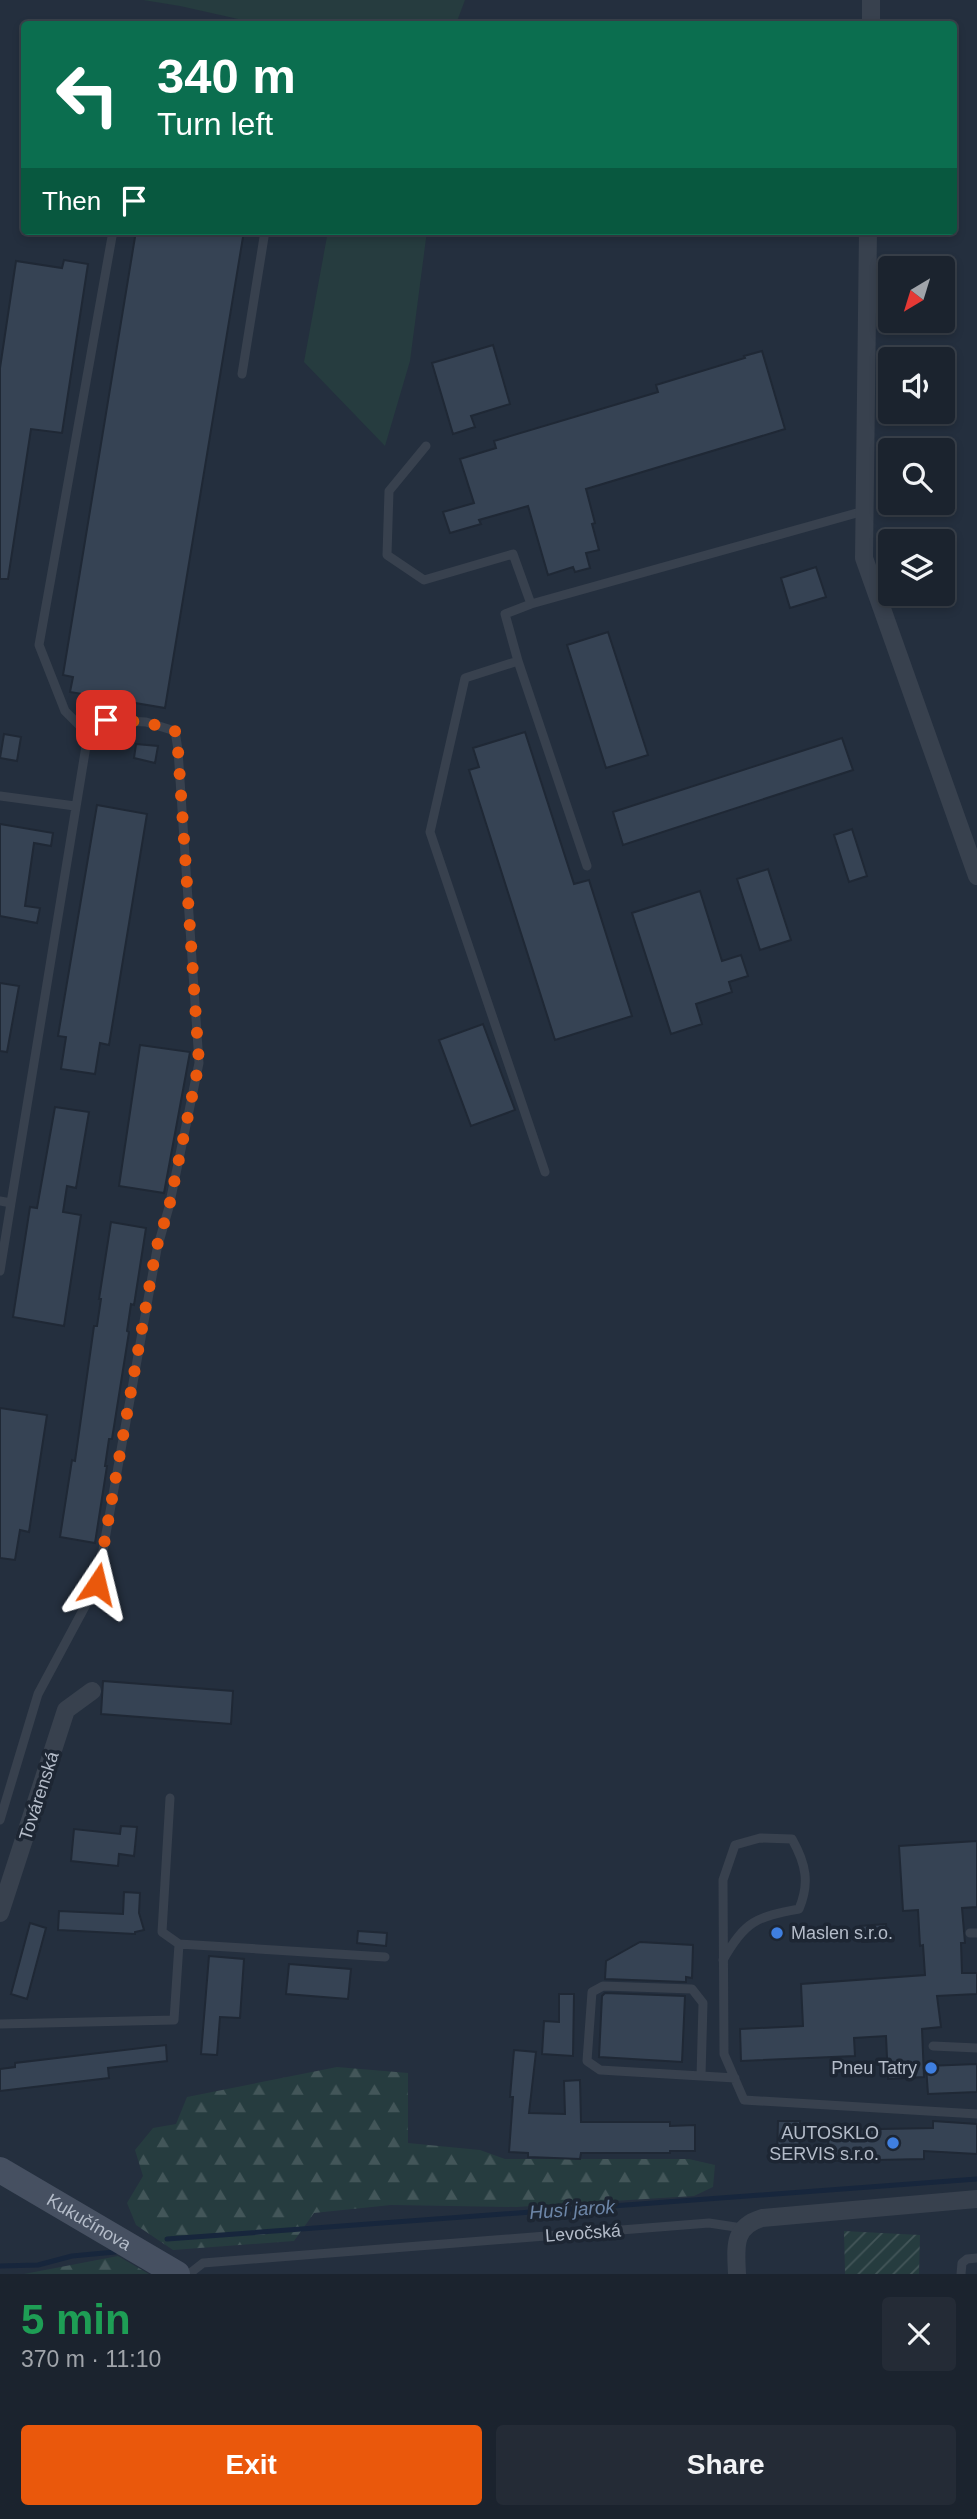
<!DOCTYPE html>
<meta charset="utf-8">
<style>
:root{--surface:#1b232e;--page:#242b36;--text:#f1f3f6;--muted:#a0a4aa;--line:#39404a;--accent:#ea580c}
body{margin:0;font-family:Helvetica,sans-serif;background:var(--page);color:var(--text);height:100vh;display:flex;flex-direction:column;font-size:26px;white-space:nowrap}
*{box-sizing:border-box;margin:0}
p{font-size:23px;color:var(--muted)}
.icon{flex:none;width:38px;height:38px;fill:none;stroke:currentColor;stroke-width:2;stroke-linecap:round;stroke-linejoin:round}
.map{position:relative;height:2274px;overflow:hidden}
.details{display:flex;flex-direction:column;background:var(--surface);flex:1}
.details>*{flex:none}
.top-card{position:absolute;left:21px;top:21px;width:936px;height:214px;border-radius:7px;box-shadow:0 4px 10px #0003,0 0 0 2px var(--line);background:#0b6e4f;color:#fff;overflow:hidden}
.needle{width:46px;rotate:218deg}
.tools{position:absolute;left:878px;top:256px;display:grid;gap:14px}
.tools a{display:grid;place-items:center;width:77px;height:77px;border-radius:7px;background:var(--surface);box-shadow:0 4px 10px #0003,0 0 0 2px var(--line);font-size:35px}
.pin{position:absolute;display:grid;place-items:center;width:60px;height:60px;color:#fff;margin:-30px;border-radius:14px;box-shadow:0 4px 10px #0006}
.me{position:absolute;width:77px;margin:-38px;rotate:10deg;stroke-linejoin:round;filter:drop-shadow(0 0 5px #0008)}
.turn{display:flex;align-items:center;gap:24px;height:147px;padding:0 21px;font-size:32px}
.turn .icon{width:91px;height:91px;stroke-width:2.5}
.turn b{display:block;font-size:49px;line-height:60px}
.then{display:flex;align-items:center;height:66px;padding:0 21px;background:#0003;gap:14px;font-size:26px}
.round{display:grid;place-items:center;flex:none;width:74px;height:74px;border-radius:7px;background:var(--page)}
.overview{display:flex;align-items:center;justify-content:space-between;height:119px;padding:0 21px}
h1{font-size:42px;font-weight:700;line-height:52px;color:#1e9e55}
.button{display:flex;gap:14px;margin-top:auto;padding:14px 21px}
.button a{flex:1;height:80px;border-radius:7px;background:var(--accent);color:#fff;font-size:28px;font-weight:700;line-height:80px;text-align:center}
.button a+a{background:var(--page);color:var(--text)}
.map>svg:first-child{display:block}
.grass{fill:#263c3f}
.forest{fill:url(#forest-firs)}
.garden{fill:url(#garden-furrows)}
.lines{fill:none;stroke-linecap:round;stroke-linejoin:round}
.stream{stroke:#17263c;stroke-width:5}
.building{fill:#364354;stroke:#1f2835;stroke-width:2}
.lane{stroke:#38414e;stroke-width:9}
.street{stroke:#38414e;stroke-width:18}
.secondary{stroke:#465061;stroke-width:26}
.route{stroke:#ea580c;stroke-width:12;stroke-dasharray:0 21.6}
.shop-dot{fill:#3f7fe0;stroke:#1d2633;stroke-width:2.5}
.labels{text-anchor:middle;stroke-width:7;stroke-linejoin:round;paint-order:stroke}
.street-label{font-size:18px;fill:#b4bcc9;stroke:#1d2633}
.poi-label{font-size:18px;fill:#b4bcc9;stroke:#1d2633;text-anchor:end}
.water-label{font-size:19px;font-style:italic;fill:#6d86a8;stroke:#1d2633}
</style>
<div class="map">
<svg width="977" height="2274" viewBox="0 0 977 2274">
<defs>
<pattern id="forest-firs" width="22" height="20" patternUnits="userSpaceOnUse" patternTransform="scale(1.75)"><rect width="22" height="20" fill="#263c3f"/><path d="M5 1l3.5 6h-7zM16 11l3.5 6h-7z" fill="#435659"/></pattern>
<pattern id="garden-furrows" width="10" height="10" patternUnits="userSpaceOnUse" patternTransform="scale(1.75)"><rect width="10" height="10" fill="#263c3f"/><path d="M-1 1l2-2M0 10L10 0M9 11l2-2" fill="none" stroke="#435659"/></pattern>
</defs>
<rect width="100%" height="100%" fill="#242f3e"/>
<path class="grass" d="M143 0H465L456 24H261L180 6Z
M328 231H427L410 361 385 446 304 362Z"/>
<path class="forest" d="M337 2067 408 2073V2143L480 2150 505 2159H689L715 2165 713 2187 694 2196 516 2207 391 2205 314 2213 294 2241 173 2250 136 2225 127 2203 143 2176 135 2150 153 2128 176 2124 187 2097Z
M118 2256 149 2274H24Z"/>
<path class="garden" d="M844 2231 920 2235 919 2274H845Z"/>
<g class="lines">
<path class="stream" d="M167 2239 977 2179
M0 2266 38 2265 72 2256 115 2252"/>
</g>
<path class="building" d="M136 231H244L165 708 70 692 73 677 63 675Z
M64 260 88 264 62 433 31 429 8 579H0V368L16 261 62 268Z
M493 345 510 404 471 416 475 427 453 434 432 363Z
M762 351 785 429 586 489 595 523 592 524 599 550 586 553 590 568 575 572 573 567 548 575 528 506 479 520 481 524 450 533 443 512 474 503 460 459 496 448 494 441 658 392 656 385 745 358 744 356Z
M816 567 826 597 790 608 781 578Z
M608 632 648 755 606 768 567 645Z
M525 732 574 884 589 880 632 1016 555 1040 469 770 479 767 473 748Z
M4 734 21 737 17 761 0 758Z
M842 738 853 770 623 845 613 812Z
M136 744 158 746 155 763 134 758Z
M97 805 147 814 109 1045 100 1043 95 1074 61 1069 66 1037 58 1036Z
M0 824 53 833 51 846 34 843 25 906 40 908 37 923 0 916Z
M852 829 867 876 849 882 834 835Z
M768 869 791 940 760 950 737 879Z
M700 891 722 961 741 955 748 976 729 982 732 992 696 1004 702 1024 671 1034 632 913Z
M0 983 19 986 7 1052 0 1051Z
M483 1024 515 1110 471 1126 439 1040Z
M140 1045 190 1052 164 1193 119 1186Z
M55 1107 89 1112 76 1188 67 1186 63 1212 81 1215 64 1326 13 1317 30 1207 37 1208Z
M111 1222 146 1228 134 1305 131 1304 127 1331 129 1332 112 1439H109L105 1466H107L95 1543 60 1537 72 1460 75 1461 94 1326H97L101 1299H99Z
M0 1408 47 1415 29 1532 20 1530 15 1560 0 1558Z
M103 1681 233 1691 231 1724 101 1714Z
M121 1826 137 1827 134 1856 119 1854 118 1866 71 1861 74 1829 120 1834Z
M977 1841V1907L962 1908 965 1943H961L962 1973H977V1994L937 1996 941 2027 922 2029 924 2077 888 2079 886 2036 854 2038 855 2056 741 2061 740 2029 803 2026 801 1984 925 1975 923 1945 920 1946 918 1910 903 1911 899 1846Z
M124 1892 140 1893 139 1913 144 1930 135 1932V1934L58 1930 59 1911 123 1914Z
M30 1923 46 1928 27 1999 11 1994Z
M886 1924 887 1940 862 1942 860 1926Z
M358 1931 387 1933 386 1946 357 1943Z
M640 1942 693 1945 692 1978 686 1977V1982L605 1979 606 1961Z
M209 1956 244 1959 240 2018 220 2017 217 2055 201 2054Z
M289 1964 351 1969 348 1999 286 1994Z
M605 1993 685 1996 682 2062 599 2057 602 1996Z
M559 1994H574L573 2056 542 2054 544 2021 559 2022Z
M166 2045 167 2061 108 2068 109 2078 0 2091V2069L15 2067V2063Z
M514 2050 536 2052 529 2113 565 2114 564 2081 580 2080 581 2122H670V2126L695 2125V2151H670V2153H581L580 2159 528 2157V2153L509 2152 513 2097H510Z
M977 2064V2092L928 2094 926 2066Z
M778 2121H800L799 2158H777Z
M933 2121 977 2124V2154L924 2151V2159L829 2161 828 2130 933 2128Z"/>
<g class="lines">
<path class="lane" d="M242 374 265 231
M426 446 389 491 387 555 424 580 513 554 531 604
M518 661 465 678 430 832 545 1172
M88 734 65 711 39 645 113 231
M0 796 75 806
M587 866 518 661 505 614 531 604 864 511
M0 1201 11 1203 0 1271
M0 1820 38 1694 97 1584 157 1249 169 1207 199 1063 178 750 175 731 146 722 106 720 88 734 11 1203
M970 1933H977
M179 1944 385 1957
M723 1960C745 1921 756 1917 799 1909 810 1883 806 1864 792 1839L760 1838 735 1845 723 1880 724 2054 744 2100 977 2114
M0 2024 174 2020 179 1944 162 1932 170 1798
M933 2046 977 2048
M701 2076 703 2003 692 1989 603 1986 592 1992 587 2061 600 2070 735 2078
M189 2274 203 2263 709 2223 742 2228
M961 2274 962 2263 967 2259 977 2258"/>
<path class="street" d="M871 24V0
M868 231 864 558 977 876
M0 1913 66 1710 92 1691
M737 2274C736 2248 732 2227 762 2218L977 2199"/>
<path class="secondary" id="s1" d="M0 2170 177 2274"/>
</g>
<g class="lines">
<path class="route" d="M97 1584 156 1249 169 1207 199 1063 178 750 175 731 146 722 106 720"/>
</g>
<g class="shop-dot">
<circle cx="777" cy="1933" r="7"/>
<circle cx="931" cy="2068" r="7"/>
<circle cx="893" cy="2143" r="7"/>
</g>
<g class="labels">
<g class="street-label">
<text transform="translate(39 1796) rotate(-72)" y="6">Továrenská</text>
<text dy="6" stroke="none"><textPath href="#s1" startOffset="103">Kukučínova</textPath></text>
<text transform="translate(583 2233) rotate(-4)" y="6">Levočská</text>
</g>
<g class="poi-label">
<text x="791" y="1939" text-anchor="start">Maslen s.r.o.</text>
<text x="917" y="2074">Pneu Tatry</text>
<text x="879" y="2139">AUTOSKLO<tspan x="879" dy="21">SERVIS s.r.o.</tspan></text>
</g>
<g class="water-label">
<text transform="translate(572 2209) rotate(-4)" y="7">Husí jarok</text>
</g>
</g>
</svg>
<div class="tools">
<a><svg class="needle" viewBox="-14 -14 28 28"><path d="M0-13l5 13h-10z" fill="#e53935"/><path d="M0 13l5-13h-10z" fill="#a0a4aa"/></svg></a>
<a><svg class="icon" aria-label="sound" viewBox="0 0 24 24"><path d="M4 9h4l5-4v14l-5-4H4zM17 9q2 3 0 6"/></svg></a>
<a><svg class="icon" aria-label="search" viewBox="0 0 24 24"><circle cx="10" cy="10" r="6"/><path d="M15 15l6 6"/></svg></a>
<a><svg class="icon" aria-label="layers" viewBox="0 0 24 24"><path d="M12 4l9 5-9 5-9-5zM3 14l9 5 9-5"/></svg></a>
</div>
<div class="pin" style="left:106px;top:720px;background:#d93025"><svg class="icon" aria-label="arrive" viewBox="0 0 24 24"><path d="M6 21V4h12l-3 4 3 4H6"/></svg></div>
<svg class="me" style="left:97px;top:1584px" viewBox="-20 -20 40 40"><path d="M0-17L14 15 0 8-14 15z" fill="#ea580c" stroke="#fff" stroke-width="4"/></svg>
<div class="top-card">
<div class="turn"><svg class="icon" aria-label="left" viewBox="0 0 24 24"><path d="M17 20v-9H6M10 6l-5 5 5 5"/></svg><div><b>340 m</b>Turn left</div></div>
<div class="then">Then<svg class="icon" aria-label="arrive" viewBox="0 0 24 24"><path d="M6 21V4h12l-3 4 3 4H6"/></svg></div>
</div>
</div>
<section class="details">
<div class="overview"><div><h1>5 min</h1><p>370 m · 11:10</p></div><a class="round"><svg class="icon" aria-label="close" viewBox="0 0 24 24"><path d="M6 6l12 12M18 6L6 18"/></svg></a></div>
<div class="button"><a>Exit</a><a>Share</a></div>
</section>
